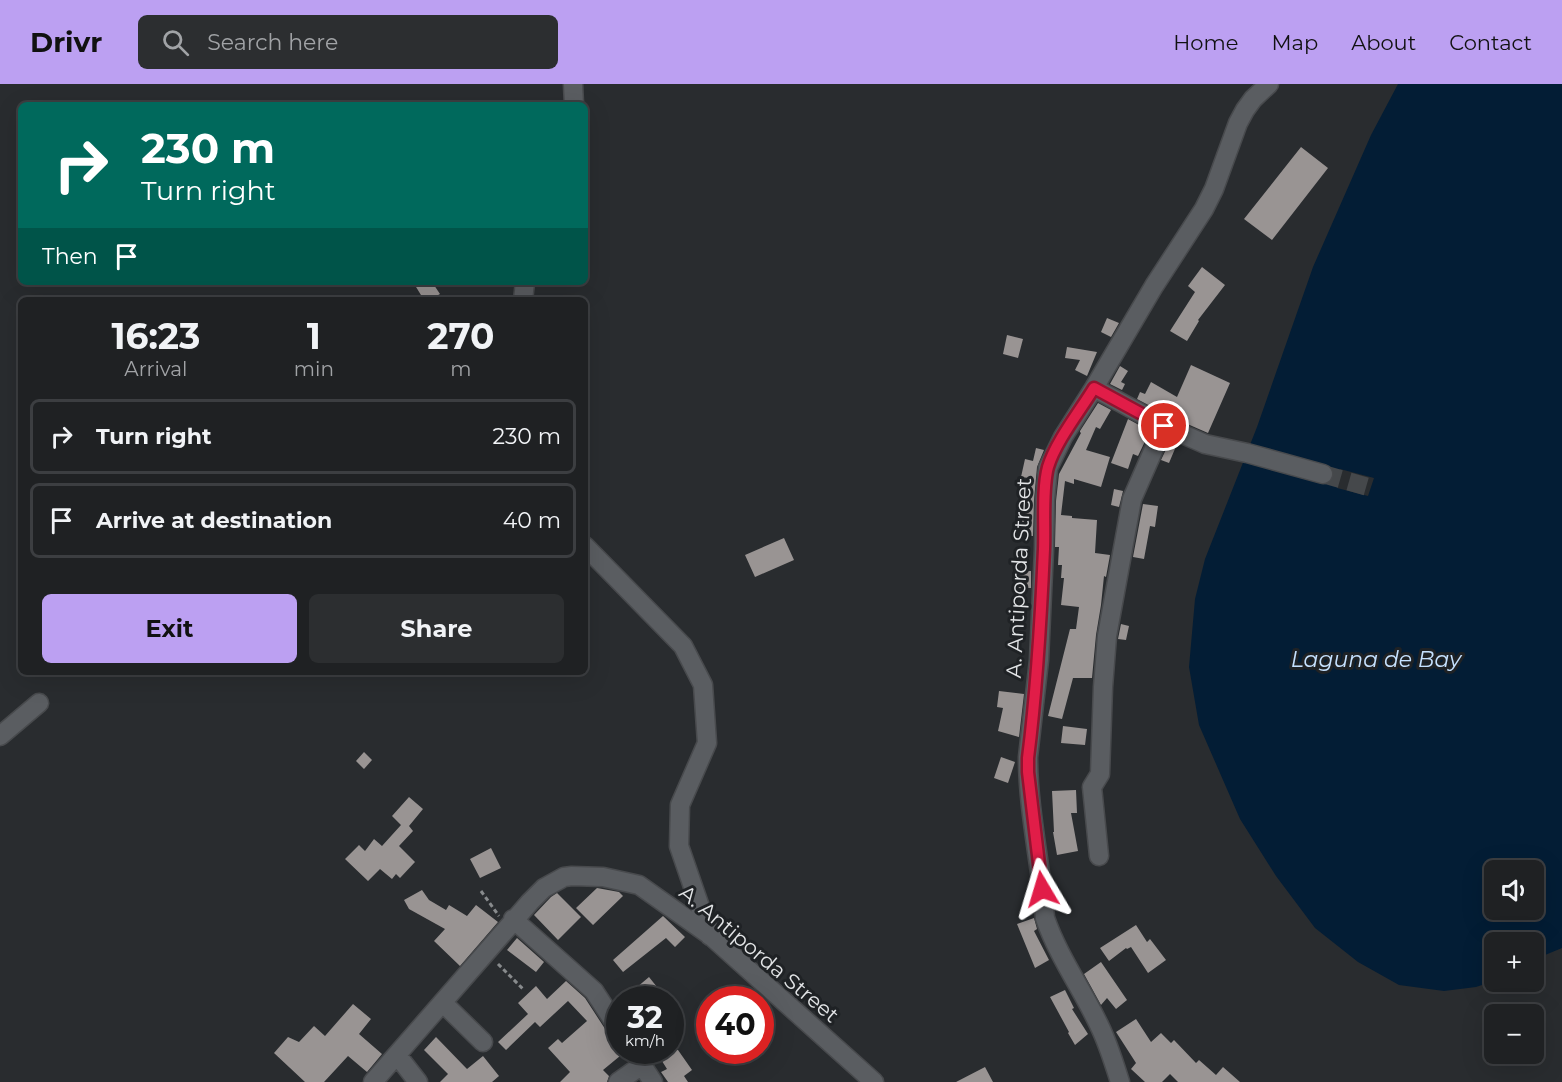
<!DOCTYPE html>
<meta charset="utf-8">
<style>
:root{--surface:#1f2123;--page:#2c2e30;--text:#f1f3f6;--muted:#a1a3a6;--line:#3c3e41;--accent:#bca0f2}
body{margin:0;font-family:Montserrat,sans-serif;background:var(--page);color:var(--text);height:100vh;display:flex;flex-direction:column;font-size:22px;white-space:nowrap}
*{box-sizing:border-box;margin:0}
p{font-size:20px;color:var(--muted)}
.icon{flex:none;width:33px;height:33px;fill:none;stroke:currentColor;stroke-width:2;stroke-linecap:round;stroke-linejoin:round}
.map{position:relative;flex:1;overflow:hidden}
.drawer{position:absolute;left:18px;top:213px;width:570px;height:378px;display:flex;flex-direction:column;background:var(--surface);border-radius:9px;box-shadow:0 6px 24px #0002,0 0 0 2px var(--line)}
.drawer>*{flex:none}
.banner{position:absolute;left:18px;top:18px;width:570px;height:183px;border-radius:9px;box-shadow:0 6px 24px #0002,0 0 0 2px var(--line);background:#00695c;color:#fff;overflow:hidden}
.fabs{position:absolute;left:1484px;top:776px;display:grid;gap:12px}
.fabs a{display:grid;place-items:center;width:60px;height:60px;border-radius:9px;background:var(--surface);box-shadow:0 6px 24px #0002,0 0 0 2px var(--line);font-size:30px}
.speed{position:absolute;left:606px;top:902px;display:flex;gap:12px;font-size:30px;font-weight:700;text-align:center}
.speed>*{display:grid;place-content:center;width:78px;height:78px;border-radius:50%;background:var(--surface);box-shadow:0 6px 24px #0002,0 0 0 2px var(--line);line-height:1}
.speed small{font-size:15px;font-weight:400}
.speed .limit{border:9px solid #d22;background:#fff;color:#111}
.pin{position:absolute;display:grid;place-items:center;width:51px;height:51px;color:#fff;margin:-26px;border:3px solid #fff;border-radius:50%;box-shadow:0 2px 6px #0007}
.me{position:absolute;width:66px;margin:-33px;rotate:353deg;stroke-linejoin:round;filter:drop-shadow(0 0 4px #0008)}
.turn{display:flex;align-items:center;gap:21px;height:126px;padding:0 24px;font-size:27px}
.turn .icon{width:78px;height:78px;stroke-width:2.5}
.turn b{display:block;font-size:42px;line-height:51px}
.then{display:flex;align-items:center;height:57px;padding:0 24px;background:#0003;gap:12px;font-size:22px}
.eta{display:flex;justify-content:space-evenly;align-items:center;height:102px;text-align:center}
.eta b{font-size:36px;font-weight:700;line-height:42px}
.cta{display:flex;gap:12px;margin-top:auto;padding:12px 24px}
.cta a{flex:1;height:69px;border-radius:9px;background:var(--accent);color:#111;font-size:24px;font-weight:700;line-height:69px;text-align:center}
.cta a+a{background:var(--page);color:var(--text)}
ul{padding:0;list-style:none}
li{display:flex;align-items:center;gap:18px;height:75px;margin:0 12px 9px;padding:0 12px;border:3px solid var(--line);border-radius:9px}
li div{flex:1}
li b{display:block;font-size:22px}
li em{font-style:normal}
header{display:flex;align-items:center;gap:36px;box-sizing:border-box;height:84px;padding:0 30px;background:var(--accent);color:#111}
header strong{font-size:28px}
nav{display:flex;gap:33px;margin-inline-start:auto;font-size:21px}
.search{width:420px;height:54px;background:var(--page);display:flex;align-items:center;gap:15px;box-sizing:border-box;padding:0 21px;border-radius:9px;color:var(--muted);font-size:22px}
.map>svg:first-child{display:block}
.water{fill:#031d35;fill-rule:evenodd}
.pier{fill:#292c2f}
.building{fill:#999493}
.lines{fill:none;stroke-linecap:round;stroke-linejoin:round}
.minor-tunnel{stroke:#45484b;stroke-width:18;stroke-dasharray:18 9;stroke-linecap:butt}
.minor-casing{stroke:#484a4d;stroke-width:21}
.path{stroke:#888b8d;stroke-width:3;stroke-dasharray:4.5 3;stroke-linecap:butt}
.minor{stroke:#5a5d61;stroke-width:18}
.route-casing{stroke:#92132f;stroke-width:15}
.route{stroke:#e11d48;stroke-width:10}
.labels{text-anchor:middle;stroke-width:6;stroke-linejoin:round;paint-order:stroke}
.street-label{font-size:21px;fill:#e3e5e7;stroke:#1f2225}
.water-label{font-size:22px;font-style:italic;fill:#c6e2ff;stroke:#1f2225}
</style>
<header>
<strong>Drivr</strong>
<div class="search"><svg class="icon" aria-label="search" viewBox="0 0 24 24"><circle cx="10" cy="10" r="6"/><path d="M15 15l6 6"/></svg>Search here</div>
<nav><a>Home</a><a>Map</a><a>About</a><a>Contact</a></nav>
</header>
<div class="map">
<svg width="1562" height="998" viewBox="0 0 1562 998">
<rect width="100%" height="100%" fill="#292c2f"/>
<path class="water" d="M1398 0H1562V864L1533 876V858H1494V897L1476 903 1444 907 1399 901 1358 878 1315 844 1276 792 1240 735 1199 641 1189 583 1195 515 1205 475 1257 343 1313 183 1371 51ZM1494 786H1533V825H1494Z"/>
<path class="pier" d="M1246 365 1338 390 1340 385 1374 394 1368 412 1337 404 1338 398 1243 371Z"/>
<path class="building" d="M1301 63 1328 84 1272 156 1244 135Z
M1202 183 1225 201 1198 236 1199 237 1187 257 1170 247 1195 208 1188 202Z
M413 198H432L440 210 429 216H424Z
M1107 234 1119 239 1111 253 1101 248Z
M1007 251 1023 255 1018 274 1003 270Z
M1067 263 1097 268 1087 292 1075 286 1080 276 1065 274Z
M1191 281 1230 299 1208 349 1169 332 1137 315 1140 308 1145 310 1151 298 1177 313Z
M1120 282 1128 287 1121 298 1125 300 1122 306 1110 300Z
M1098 319 1111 326 1100 345 1096 343 1086 366 1110 373 1101 403 1074 395V400L1065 397 1061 431 1072 432V434L1097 436 1095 469 1110 471 1106 493 1104 492 1101 521 1096 551 1092 594H1073L1062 635 1048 632 1070 545H1076L1079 523 1061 521 1064 494H1061L1062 481H1058L1059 463H1055L1056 417 1059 390 1081 349 1080 348V347Z
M1128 335 1150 347 1138 372 1133 370 1128 385 1111 379Z
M1170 357 1177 360 1169 379 1161 376Z
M1036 364 1044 366 1037 383 1034 416 1033 452 1018 451 1029 394 1021 393 1025 375 1033 377Z
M1114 405 1123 407 1119 423 1111 421Z
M1143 420 1158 422 1155 443 1150 442 1144 475 1133 473Z
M784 454 794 476 755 493 745 471Z
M1016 487H1031V504H1016Z
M1121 540 1129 542 1126 556 1118 555Z
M999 607 1024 610 1019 653 998 647 1003 624 997 623Z
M1063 642 1087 645 1085 661 1061 659Z
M364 668 372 676 364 685 356 677Z
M1001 673 1015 678 1008 699 994 694Z
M1076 706 1077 729H1071L1078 767 1057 771 1053 748H1054L1052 707Z
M409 713 423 725 409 742 413 747 399 762 415 778 400 794 396 790 392 795 380 785 368 797 345 775 359 761 365 767 374 755 382 762 401 741 392 732Z
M491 764 501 784 480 794 470 775Z
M597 804 619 808 623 812 593 841 576 824Z
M422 806 429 816 446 826 449 821 467 832 476 821 498 838 460 882 434 857 445 845 409 825 404 816Z
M557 809 581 833 558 856 534 831 551 813Z
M663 832 685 853 675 863 666 854 623 888 613 876Z
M1034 834 1037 845 1034 847 1049 876 1035 884 1017 840Z
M1136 841 1147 858 1150 855 1166 876 1148 889 1131 863 1127 865 1126 864 1109 877 1100 864Z
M517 854 544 878 536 888 507 866Z
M1101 878 1127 916 1116 925 1107 914 1101 921 1084 890Z
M649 893 661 908 653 915H623Z
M566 897 585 914 611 954 614 957 620 958V972L603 986 609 992 607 998H560L570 988 548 964 558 955 562 959 587 937 568 917 540 943 535 938 506 966 498 958 528 930 518 919 536 902 547 915Z
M1065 906 1074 924 1072 925 1088 950 1075 961 1068 949 1069 948 1050 913Z
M353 920 371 935 359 950 382 970 367 988 348 972 324 998H305L274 969 288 953 299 958 314 942 325 952Z
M1136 935 1151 958 1161 949 1171 959 1174 956 1196 979 1199 976 1216 991 1223 983 1240 998H1178L1170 990 1162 998H1145L1131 985 1136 979 1116 948Z
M436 953 467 985 483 972 499 992 492 998H440L448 990 424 966Z
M655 966H678L692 986 684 992 688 998H668L661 988 667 985Z
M985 983 993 998H956Z"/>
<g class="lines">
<path class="minor-tunnel" d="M1323 390 1368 403"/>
<defs>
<path id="minor" d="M573 0 574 21
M523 216 525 198
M1094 304 1164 342 1205 360 1247 369 1323 390
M585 462 683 562 703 601 707 659 680 721 679 762 710 852
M0 652 39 619
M1099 772 1092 703 1100 690 1103 603 1107 552 1132 415 1164 342
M513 835 594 907 620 947
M443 919 483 958
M632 966 653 998
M397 971 418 998
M373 998 530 818 544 804 564 793 572 792 603 793 639 801 711 852 874 998
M618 998 642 981
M1120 998C1114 979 1108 959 1099 941 1082 905 1058 872 1045 834 1041 780 1028 727 1028 673L1039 576 1044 465 1045 416 1048 384 1063 353 1094 304 1154 202 1204 125 1214 105 1238 39 1245 26 1253 15 1269 0"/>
</defs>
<use href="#minor" class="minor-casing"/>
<path class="path" d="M481 807 499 832
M498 880 523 905"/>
<use href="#minor" class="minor"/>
</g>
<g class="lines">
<defs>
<path id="route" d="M1042 805 1028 688V674C1037 604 1041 534 1044 465 1045 440 1042 405 1048 383 1056 357 1080 327 1094 304L1164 342"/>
</defs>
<use href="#route" class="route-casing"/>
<use href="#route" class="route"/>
</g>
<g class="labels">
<g class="street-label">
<text transform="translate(1019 494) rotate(-87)" y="7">A. Antiporda Street</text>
<text transform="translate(759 870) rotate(40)" y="7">A. Antiporda Street</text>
</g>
<g class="water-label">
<text x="1376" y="583">Laguna de Bay</text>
</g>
</g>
</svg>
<div class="fabs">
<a><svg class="icon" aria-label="sound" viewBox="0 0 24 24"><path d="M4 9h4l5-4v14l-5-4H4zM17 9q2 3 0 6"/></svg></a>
<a>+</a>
<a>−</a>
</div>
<div class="speed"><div>32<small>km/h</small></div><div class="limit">40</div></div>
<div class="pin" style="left:1164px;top:342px;background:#d93025"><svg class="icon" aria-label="arrive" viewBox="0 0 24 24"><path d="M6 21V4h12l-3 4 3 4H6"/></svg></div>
<svg class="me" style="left:1042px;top:805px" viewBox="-20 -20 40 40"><path d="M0-17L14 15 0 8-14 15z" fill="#e11d48" stroke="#fff" stroke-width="4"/></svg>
<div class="banner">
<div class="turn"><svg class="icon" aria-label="right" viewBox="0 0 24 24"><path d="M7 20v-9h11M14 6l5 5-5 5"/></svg><div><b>230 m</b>Turn right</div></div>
<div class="then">Then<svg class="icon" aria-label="arrive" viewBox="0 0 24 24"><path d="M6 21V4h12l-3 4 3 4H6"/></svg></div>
</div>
<section class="drawer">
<div class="eta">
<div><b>16:23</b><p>Arrival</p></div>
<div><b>1</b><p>min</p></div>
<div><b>270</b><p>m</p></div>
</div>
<ul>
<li><svg class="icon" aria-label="right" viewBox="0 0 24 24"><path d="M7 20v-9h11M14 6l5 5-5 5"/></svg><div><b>Turn right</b></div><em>230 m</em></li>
<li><svg class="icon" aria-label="arrive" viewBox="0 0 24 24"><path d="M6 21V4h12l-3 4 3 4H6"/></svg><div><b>Arrive at destination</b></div><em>40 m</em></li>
</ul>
<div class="cta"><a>Exit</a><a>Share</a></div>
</section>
</div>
